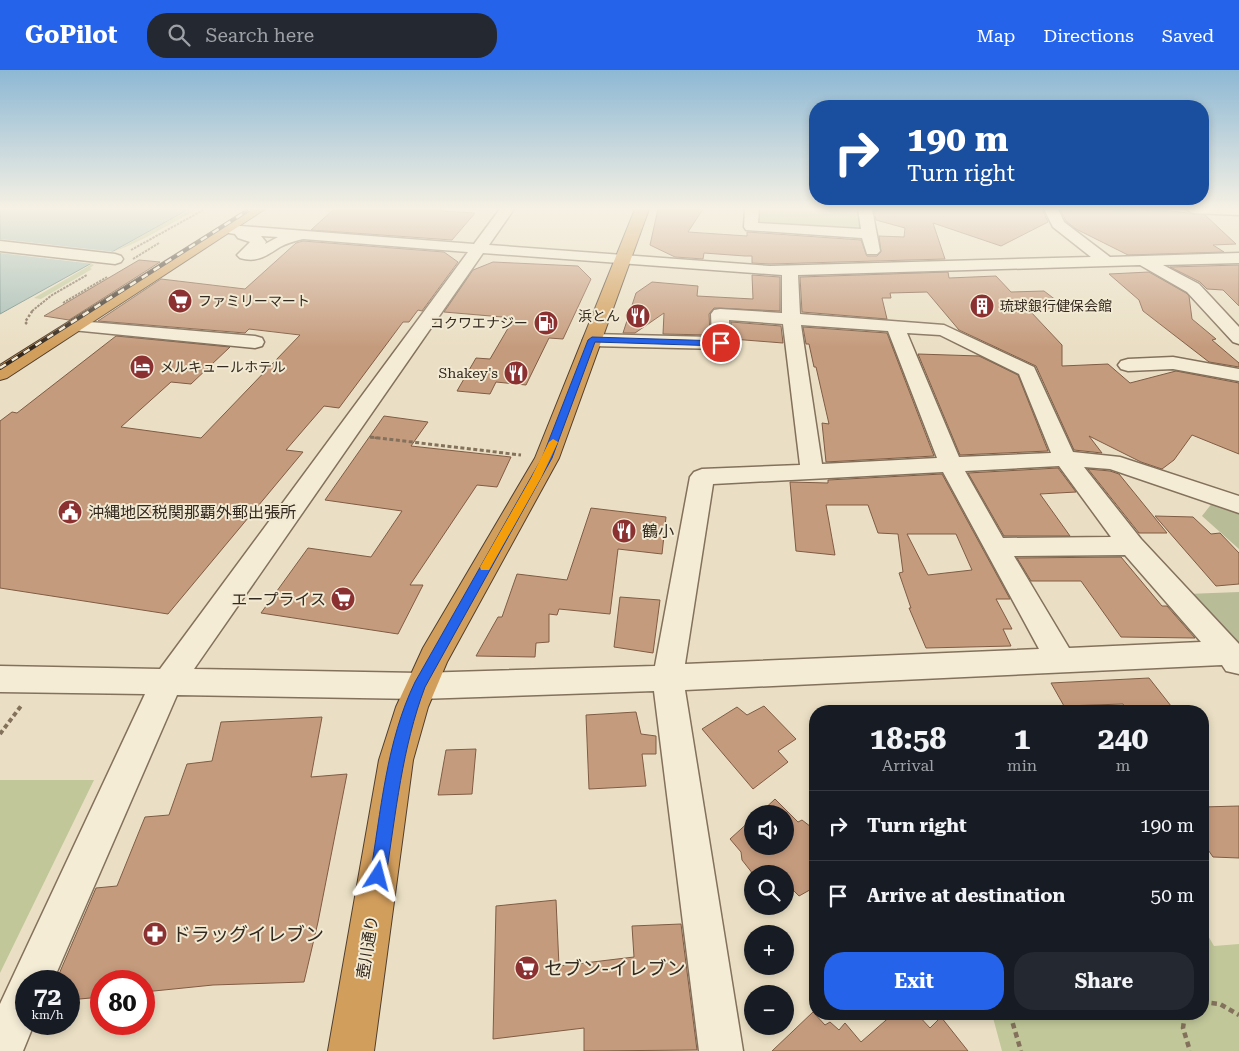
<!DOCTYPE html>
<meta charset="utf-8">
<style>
:root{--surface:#171b24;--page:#242831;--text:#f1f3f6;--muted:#9ea1a6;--line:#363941;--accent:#2563eb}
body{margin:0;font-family:"Roboto Serif","Noto Sans JP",serif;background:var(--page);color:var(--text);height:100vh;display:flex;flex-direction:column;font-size:19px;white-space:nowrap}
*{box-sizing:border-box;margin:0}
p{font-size:16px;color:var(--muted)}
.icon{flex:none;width:28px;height:28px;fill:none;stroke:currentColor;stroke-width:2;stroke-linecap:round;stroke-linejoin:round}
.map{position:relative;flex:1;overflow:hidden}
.sheet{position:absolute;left:809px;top:635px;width:400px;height:315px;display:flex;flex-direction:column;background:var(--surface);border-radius:20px;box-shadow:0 2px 8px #0003}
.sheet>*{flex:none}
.banner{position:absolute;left:809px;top:30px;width:400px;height:105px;border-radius:20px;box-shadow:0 2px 8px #0003;background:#1a4fa0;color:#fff;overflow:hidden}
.tools{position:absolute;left:744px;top:735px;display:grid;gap:10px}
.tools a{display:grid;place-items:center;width:50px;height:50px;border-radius:50%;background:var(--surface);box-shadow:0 2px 8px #0003;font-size:25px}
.speed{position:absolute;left:15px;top:900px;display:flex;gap:10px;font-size:25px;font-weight:700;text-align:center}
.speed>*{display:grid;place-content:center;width:65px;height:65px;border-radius:50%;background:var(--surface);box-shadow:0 2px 8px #0003;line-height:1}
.speed small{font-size:12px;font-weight:400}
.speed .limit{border:8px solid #d22;background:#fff;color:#111}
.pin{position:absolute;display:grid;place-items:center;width:42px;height:42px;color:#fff;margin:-21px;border:2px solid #fff;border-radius:50%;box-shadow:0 1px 5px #0007}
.me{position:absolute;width:55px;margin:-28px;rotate:9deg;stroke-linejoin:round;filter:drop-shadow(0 0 4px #0008)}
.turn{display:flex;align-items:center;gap:18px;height:105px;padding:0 15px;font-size:22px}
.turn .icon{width:65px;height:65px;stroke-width:2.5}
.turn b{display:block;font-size:35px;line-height:42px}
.eta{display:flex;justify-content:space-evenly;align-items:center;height:85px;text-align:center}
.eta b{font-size:30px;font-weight:700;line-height:35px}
.action{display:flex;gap:10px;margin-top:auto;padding:10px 15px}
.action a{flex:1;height:58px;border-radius:20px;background:var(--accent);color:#fff;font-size:20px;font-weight:700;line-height:58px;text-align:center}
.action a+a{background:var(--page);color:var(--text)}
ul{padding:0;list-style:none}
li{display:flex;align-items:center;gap:15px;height:70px;padding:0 15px;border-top:1px solid var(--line)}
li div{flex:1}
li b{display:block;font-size:19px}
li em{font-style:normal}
header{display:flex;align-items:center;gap:30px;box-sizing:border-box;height:70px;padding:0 25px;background:var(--accent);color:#fff}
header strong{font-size:24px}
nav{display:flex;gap:28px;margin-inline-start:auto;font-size:18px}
.search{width:350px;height:45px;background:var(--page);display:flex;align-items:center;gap:12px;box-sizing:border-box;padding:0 18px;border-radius:20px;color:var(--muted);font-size:19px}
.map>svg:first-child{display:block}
.green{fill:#c1c799}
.cemetery{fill:#b8bc97}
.water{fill:#a5bdb6;stroke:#6d8a83}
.pier{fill:#eadfc4}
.building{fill:#c59b7d;stroke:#805c44;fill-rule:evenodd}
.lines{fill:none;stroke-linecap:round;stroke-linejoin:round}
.minor-casing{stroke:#83715c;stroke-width:3}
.highway-casing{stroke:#513f30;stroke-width:2}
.path-far4{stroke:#83715c;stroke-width:2;stroke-dasharray:2.5 1;stroke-linecap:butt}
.path-far3{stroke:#83715c;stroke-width:2.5;stroke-dasharray:2.5 2;stroke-linecap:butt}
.path-far2{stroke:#83715c;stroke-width:3;stroke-dasharray:4 2.5;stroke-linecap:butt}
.path-far1{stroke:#83715c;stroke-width:4;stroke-dasharray:4.5 3;stroke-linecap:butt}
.path{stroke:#83715c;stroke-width:4.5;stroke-dasharray:5.5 4;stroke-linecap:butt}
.minor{fill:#f5ecd6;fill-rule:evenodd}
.highway{fill:#d29e5c;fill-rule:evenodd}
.rail-casing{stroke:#34291f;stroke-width:4}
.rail{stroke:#f2e9d3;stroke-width:2.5;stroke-dasharray:7;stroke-linecap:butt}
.route{fill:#2563eb;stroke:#184099}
.slow{fill:#f59e0b}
.labels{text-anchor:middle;stroke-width:4;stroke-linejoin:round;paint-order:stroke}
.far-poi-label{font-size:14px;fill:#34291f;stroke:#f2e9d3;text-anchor:start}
.poi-label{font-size:16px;fill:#34291f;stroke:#f2e9d3;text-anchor:start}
.street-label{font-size:16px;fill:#34291f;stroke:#f2e9d3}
.near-poi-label{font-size:19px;fill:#34291f;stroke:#f2e9d3;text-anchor:start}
</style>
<header>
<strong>GoPilot</strong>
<div class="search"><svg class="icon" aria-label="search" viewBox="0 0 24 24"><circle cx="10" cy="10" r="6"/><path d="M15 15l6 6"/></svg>Search here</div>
<nav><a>Map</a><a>Directions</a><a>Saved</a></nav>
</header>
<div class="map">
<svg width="1239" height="981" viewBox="0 0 1239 981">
<rect width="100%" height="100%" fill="#eadfc4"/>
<path class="green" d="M193 139H199C170 153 144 171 115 181L168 151Z
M759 139H859L860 160 758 153Z
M92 194 94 195 90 198 92 199 41 229 34 228Z
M0 710H94L0 903Z
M1203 857 1214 876 1239 874V981H1002L992 944H1202Z"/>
<path class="cemetery" d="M1213 432 1239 441V479L1202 446Z
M1239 522V574L1187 524Z"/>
<path class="water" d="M0 139H189L0 244Z"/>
<path class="pier" d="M0 169 116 182 94 194 0 183Z"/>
<path class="building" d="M334 139H444L443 141 475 143 452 170 311 160Z
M658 139H703L688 162 747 166V162L861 170 867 186H877L881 182 879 166 904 167 905 158 876 150 874 139H1042L1048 152 1001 176 933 153 945 189 770 194 752 193V186H745L704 183 703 189 675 187 650 175Z
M1060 139 1171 141 1205 145 1236 174 1213 175 1224 182 1128 185 1076 159 1066 151Z
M303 171 444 182 458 192 422 241 418 240 409 252H403L339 338 324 336 286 380 303 382 168 544 0 518V351L12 342 17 343 116 266 230 277 191 314 171 312 121 357 201 368 300 265 249 259 245 263 98 251 161 209 245 219 296 173Z
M139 190 160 192 69 250 44 246Z
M493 192 578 196 591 209 563 269 549 268 526 315 496 312 490 324 457 321 476 288 490 289 514 248 444 242 473 200Z
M1239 195V236L1223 220 1207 219 1200 212 1170 197Z
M948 202 949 208 996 206 1011 222 1044 221 1069 240 1030 241 1062 275V296L1108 294 1130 313 1176 301 1239 313V384L1192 365 1174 390 1162 399 1141 392 1089 366 1102 383 1074 380 1036 296 959 260 927 222 890 223 891 228H882L887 249 802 242 800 207Z
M1149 202 1186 223 1189 226 1192 249 1216 269 1212 270 1239 293V297L1209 292 1143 241 1139 230 1109 204Z
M752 205 780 207V241L714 238 709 244 710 265 663 264 664 243 635 263H623L636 223 652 212 698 216 697 226 753 229Z
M731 252 781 256 783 273 732 269Z
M803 257 887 263 934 386 826 392 822 353 829 354 816 297H814L809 274H806Z
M918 284 979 286 1018 305 1048 381 960 385Z
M384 346 428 352 411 376 511 387 497 417 477 415 410 515H423L398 564 261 543 308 478 371 487 402 441 325 430Z
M1058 398 1076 422 1040 424 1070 466H1004L968 403Z
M1088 399 1110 401 1119 404 1167 463H1139Z
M942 404 1010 529H996L1012 559H1003L1011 576 926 578 909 538H911L899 503 903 502 898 464 878 463 868 435H826L835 485 796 481 790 412 828 413V410ZM907 464H956L972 500 928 505Z
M591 438 666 447 662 484 618 479 610 544 559 539 557 545 549 544V572L536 573 535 587 476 586 498 547H502L517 504 567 510Z
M1155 446 1193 447 1211 464 1220 463 1239 483V514L1216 516Z
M1121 487 1162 536H1167L1195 568 1121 567 1081 511H1031L1017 488Z
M620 527 660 530 653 583 614 577Z
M1149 608 1175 641H1127L1123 634 1064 636 1051 613Z
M764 636 796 669 778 681 788 692 753 719 702 659 737 637 747 645Z
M636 642 641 664 656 666V684H642L646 716 589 719 586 645Z
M322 647 311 707 347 704 318 852 304 912 213 915 144 922V911H101V927L69 930V911H56L96 818 117 816 145 747 169 745 187 694 212 691 221 652Z
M476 679 472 724 438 725 446 680Z
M775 729 798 752 802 750 815 760V817L799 826 792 819H785V804H753L742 790 741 782 730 769 752 749V776H785V744H759Z
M1239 736V788L1213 787 1202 771V737Z
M556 830 559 896 634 887 632 856 681 854 697 980 584 981V958L493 969 496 836Z
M813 942 825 955 830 952 839 960 845 953 861 972 893 944H917L930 958 941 947 968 981H772Z"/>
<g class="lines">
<defs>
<path id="minor" d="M500 139H514L489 175 770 196 1091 187 1053 157 1044 139H1058L1064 152 1110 187 1239 183V193L1163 195 1199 214 1239 257V274L1233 272 1187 222 1140 195 798 205 800 244 944 255 1034 297 1073 382 1120 387 1239 426V443L1110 399 1084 397 1141 469 1239 574V604L1226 601 1222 595 685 620 743 981H699L654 621 419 629 177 625 53 911H26V954H34L23 981H0V934L145 624 0 622V596L160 599 468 182 303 169C295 171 287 173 280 177 266 186 257 193 240 188L237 185 250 172 238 168 235 164 223 162 221 159 223 156 228 155 474 174ZM261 166 278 167 265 174 266 172ZM483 183 782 205V243L720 239 714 240 711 244 712 267 592 264 585 266 583 270 585 274 592 276 721 279 728 277 730 273 729 250 783 254 800 395 702 399 694 402 690 407 655 596 419 603 194 599ZM801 255 888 261 937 388 822 394ZM907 263 940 265 1019 304 1051 383 959 387ZM1059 396 1111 467 1003 468 965 401ZM943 402 1039 579 685 594 713 414ZM1125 485 1201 572 1069 578 1014 486Z
M745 139H759L758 153 861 159 858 139H872L880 181 877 184H867L862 168 746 160 744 157Z
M1186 139H1239V145L1193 143Z
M0 171 115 184 121 186 123 189 121 192 115 194 0 181Z
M78 251 255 266 262 268 264 272 262 276 255 278 72 260 69 256 72 252Z
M1173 287 1239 299V311L1173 299 1128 301 1121 299 1118 295 1121 291 1128 289Z"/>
<path id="highway" d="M248 139H265L7 308 0 310V295Z
M635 139H649L559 388 447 592 428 637 413 690 374 981H328L379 690 396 637 423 578 535 388Z"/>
</defs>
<use href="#minor" class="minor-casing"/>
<use href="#highway" class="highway-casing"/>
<path class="path-far4" d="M131 180 205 139
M133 189 159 173
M63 233 107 207
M32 241 52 225 87 205"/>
<path class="path-far3" d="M27 254 25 252 33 240
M370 367 377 368"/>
<path class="path-far2" d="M370 367 521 385"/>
<path class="path-far1" d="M0 664 21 636"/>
<path class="path" d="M1202 932 1220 934 1239 945
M1010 944 1021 981
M1177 944 1182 948
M1185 944 1183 958 1190 981"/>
<use href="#minor" class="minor"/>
<use href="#highway" class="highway"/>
<defs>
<path id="rail" d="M0 298 250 139"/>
</defs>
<use href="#rail" class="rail-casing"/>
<use href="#rail" class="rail"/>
</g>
<linearGradient id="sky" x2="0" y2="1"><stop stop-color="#8db8d4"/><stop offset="0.5" stop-color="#f6f1e4"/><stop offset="1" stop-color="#f6f1e4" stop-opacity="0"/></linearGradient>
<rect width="1239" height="277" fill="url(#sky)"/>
<path class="route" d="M592 267 721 271 725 273 721 276 595 272 552 388 425 617C402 678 396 742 386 806L384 812 378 814 373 812 370 806C381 742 386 672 415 612L542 388 588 270Z"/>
<path class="slow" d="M553 369 558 372 541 408 489 500H481L480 497 531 408 549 372Z"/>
<defs>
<symbol id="supermarket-disc" viewBox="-11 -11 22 22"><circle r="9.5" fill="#8c3132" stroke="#f2e9d3"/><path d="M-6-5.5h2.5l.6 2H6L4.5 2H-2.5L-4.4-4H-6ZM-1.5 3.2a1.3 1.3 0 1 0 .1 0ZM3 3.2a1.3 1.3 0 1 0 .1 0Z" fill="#fff"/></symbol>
<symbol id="building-disc" viewBox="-11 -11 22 22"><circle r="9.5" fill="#8c3132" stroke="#f2e9d3"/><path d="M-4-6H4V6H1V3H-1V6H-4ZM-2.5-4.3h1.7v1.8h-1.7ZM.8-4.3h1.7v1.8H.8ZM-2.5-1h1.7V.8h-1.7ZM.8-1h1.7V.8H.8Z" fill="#fff"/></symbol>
<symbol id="restaurant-disc" viewBox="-11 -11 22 22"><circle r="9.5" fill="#8c3132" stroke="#f2e9d3"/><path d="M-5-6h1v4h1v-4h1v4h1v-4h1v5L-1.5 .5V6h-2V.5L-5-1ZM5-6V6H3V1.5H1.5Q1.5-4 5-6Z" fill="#fff"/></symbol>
<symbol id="fuel-disc" viewBox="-11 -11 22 22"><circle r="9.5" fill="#8c3132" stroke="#f2e9d3"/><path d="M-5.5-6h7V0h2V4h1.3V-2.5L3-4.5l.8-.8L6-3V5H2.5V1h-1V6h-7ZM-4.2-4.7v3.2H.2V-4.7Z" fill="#fff"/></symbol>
<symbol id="hotel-disc" viewBox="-11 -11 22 22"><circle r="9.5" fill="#8c3132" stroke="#f2e9d3"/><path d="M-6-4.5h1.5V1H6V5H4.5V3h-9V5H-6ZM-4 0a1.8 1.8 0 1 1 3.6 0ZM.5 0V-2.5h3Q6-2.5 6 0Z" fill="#fff"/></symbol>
<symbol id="civic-disc" viewBox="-11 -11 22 22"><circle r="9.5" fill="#8c3132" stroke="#f2e9d3"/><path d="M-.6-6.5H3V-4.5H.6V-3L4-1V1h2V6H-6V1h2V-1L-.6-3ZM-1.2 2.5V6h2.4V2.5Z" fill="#fff"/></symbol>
<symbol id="pharmacy-disc" viewBox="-11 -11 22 22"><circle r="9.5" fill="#8c3132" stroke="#f2e9d3"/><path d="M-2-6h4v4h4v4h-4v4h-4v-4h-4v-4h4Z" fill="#fff"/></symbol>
</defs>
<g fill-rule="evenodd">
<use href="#supermarket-disc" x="166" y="217" width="28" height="28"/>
<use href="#building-disc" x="968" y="222" width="28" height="28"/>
<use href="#restaurant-disc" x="624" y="232" width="28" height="28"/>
<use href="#fuel-disc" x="532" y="239" width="28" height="28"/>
<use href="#hotel-disc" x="128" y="283" width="28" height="28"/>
<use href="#restaurant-disc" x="502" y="289" width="28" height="28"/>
<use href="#civic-disc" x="56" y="428" width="28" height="28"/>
<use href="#restaurant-disc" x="610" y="447" width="28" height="28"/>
<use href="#supermarket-disc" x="329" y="515" width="28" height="28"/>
<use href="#pharmacy-disc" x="141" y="850" width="28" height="28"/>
<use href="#supermarket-disc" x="513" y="884" width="28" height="28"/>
</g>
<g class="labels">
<g class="far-poi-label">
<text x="198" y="236">ファミリーマート</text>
<text x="1000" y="241">琉球銀行健保会館</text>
<text x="620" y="251" text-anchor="end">浜とん</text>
<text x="528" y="258" text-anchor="end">コクワエナジー</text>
<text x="160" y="302">メルキュールホテル</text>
<text x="498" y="308" text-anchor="end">Shakey's</text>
</g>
<g class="poi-label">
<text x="88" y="448">沖縄地区税関那覇外郵出張所</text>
<text x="642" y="467">鶴小</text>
<text x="326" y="535" text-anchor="end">エープライス</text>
</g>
<g class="street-label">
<text transform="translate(367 877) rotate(-81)" y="6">壺川通り</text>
</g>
<g class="near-poi-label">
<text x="172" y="871">ドラッグイレブン</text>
<text x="544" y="905">セブン-イレブン</text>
</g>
</g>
</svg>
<div class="tools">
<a><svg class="icon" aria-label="sound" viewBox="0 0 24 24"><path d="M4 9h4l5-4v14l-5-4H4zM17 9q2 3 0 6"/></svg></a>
<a><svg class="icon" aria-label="search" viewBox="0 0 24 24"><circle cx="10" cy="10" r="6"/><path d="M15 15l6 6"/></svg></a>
<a>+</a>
<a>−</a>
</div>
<div class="speed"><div>72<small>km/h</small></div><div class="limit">80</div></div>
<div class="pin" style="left:721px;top:273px;background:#d93025"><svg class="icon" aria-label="arrive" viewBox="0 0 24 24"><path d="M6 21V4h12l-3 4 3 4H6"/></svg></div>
<svg class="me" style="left:378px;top:806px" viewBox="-20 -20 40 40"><path d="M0-17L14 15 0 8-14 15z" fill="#2563eb" stroke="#fff" stroke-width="4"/></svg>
<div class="banner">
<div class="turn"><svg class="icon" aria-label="right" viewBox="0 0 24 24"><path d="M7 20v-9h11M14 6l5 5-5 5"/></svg><div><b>190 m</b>Turn right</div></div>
</div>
<section class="sheet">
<div class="eta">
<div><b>18:58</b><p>Arrival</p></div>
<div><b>1</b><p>min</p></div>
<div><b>240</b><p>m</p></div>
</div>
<ul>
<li><svg class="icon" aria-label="right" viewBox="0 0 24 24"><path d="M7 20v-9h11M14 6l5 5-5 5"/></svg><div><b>Turn right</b></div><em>190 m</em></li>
<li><svg class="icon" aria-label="arrive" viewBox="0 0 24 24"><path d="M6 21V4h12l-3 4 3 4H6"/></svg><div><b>Arrive at destination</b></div><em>50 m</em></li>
</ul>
<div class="action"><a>Exit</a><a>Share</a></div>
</section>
</div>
